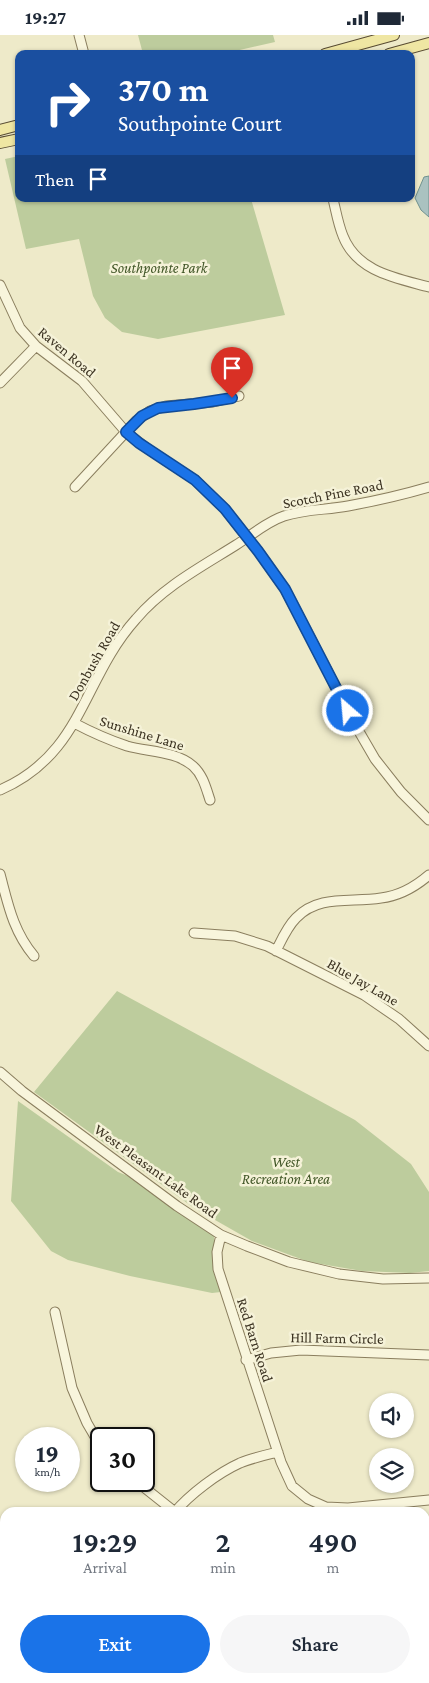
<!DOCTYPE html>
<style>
:root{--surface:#fff;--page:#f6f6f7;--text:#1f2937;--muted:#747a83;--accent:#1a73e8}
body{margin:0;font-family:"Crimson Pro",serif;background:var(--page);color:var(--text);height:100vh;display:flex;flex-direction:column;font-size:19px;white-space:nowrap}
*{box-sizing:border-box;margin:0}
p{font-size:16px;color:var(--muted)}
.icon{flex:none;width:28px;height:28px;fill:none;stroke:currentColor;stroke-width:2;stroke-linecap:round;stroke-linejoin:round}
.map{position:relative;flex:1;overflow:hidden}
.drawer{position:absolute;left:0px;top:1472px;width:430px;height:176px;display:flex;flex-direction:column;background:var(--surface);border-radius:15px 15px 0 0;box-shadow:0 1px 4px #0004}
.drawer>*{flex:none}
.top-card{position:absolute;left:15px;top:15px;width:400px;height:152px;border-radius:10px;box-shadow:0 1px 4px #0004;background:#1a4fa0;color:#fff;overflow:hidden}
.controls{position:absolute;left:369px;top:1358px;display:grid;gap:10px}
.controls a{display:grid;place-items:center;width:45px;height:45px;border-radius:50%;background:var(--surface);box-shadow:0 1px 4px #0004;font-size:25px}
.speed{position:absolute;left:15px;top:1392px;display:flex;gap:10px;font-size:25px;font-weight:700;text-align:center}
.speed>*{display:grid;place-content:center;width:65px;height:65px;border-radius:50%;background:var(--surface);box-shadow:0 1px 4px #0004;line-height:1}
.speed small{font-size:12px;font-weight:400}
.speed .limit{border:2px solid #111;border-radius:8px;background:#fff;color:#111}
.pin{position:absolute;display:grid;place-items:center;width:42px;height:42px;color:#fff;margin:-51px -21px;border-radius:50% 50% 50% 0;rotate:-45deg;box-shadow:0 0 5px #0007}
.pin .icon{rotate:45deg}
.me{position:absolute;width:55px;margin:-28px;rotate:333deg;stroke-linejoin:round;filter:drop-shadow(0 0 4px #0008)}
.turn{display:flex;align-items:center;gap:18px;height:105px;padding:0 20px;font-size:22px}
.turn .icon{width:65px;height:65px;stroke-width:2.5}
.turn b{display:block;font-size:35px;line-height:42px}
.then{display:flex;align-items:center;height:48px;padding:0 20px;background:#0003;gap:10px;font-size:19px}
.eta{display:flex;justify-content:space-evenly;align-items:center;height:85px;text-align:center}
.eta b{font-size:30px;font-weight:600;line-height:35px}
.primary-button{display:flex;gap:10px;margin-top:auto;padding:10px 20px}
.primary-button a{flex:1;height:58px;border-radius:30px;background:var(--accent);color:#fff;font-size:20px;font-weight:600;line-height:58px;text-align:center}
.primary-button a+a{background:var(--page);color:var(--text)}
.status{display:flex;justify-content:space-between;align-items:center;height:35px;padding:0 25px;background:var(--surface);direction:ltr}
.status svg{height:14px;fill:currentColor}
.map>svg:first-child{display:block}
.green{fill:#bdcc9d}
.water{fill:#aac2c0;stroke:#70918f}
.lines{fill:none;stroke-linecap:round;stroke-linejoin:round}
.minor-casing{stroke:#8a7e5e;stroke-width:11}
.major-casing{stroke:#584b32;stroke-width:12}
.minor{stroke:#f8f5dc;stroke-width:9}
.major{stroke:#efe6a3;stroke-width:10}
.route-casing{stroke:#114b97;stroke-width:12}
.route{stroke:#1a73e8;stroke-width:9}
.labels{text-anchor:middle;stroke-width:5;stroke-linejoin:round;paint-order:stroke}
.park-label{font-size:15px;font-style:italic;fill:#425728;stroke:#f5f2d8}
.street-label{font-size:15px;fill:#3b3221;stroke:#f5f2d8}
</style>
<div class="status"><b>19:27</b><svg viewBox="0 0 49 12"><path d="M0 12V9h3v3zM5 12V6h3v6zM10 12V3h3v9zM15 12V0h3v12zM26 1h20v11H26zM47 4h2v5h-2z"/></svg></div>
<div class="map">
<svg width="429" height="1648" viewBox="0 0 429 1648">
<rect width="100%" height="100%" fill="#eeeac9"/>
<path class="green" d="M138 0H273L275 7 222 19H143Z
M19 121V164H251L285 280 158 304 122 297 105 283 93 261 79 204 26 214 5 124Z
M117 956 355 1085 411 1129 429 1157V1236L410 1238 362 1236 309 1227 252 1206 194 1173 34 1057Z
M18 1066 118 1137 128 1141 214 1201 215 1233 221 1257 212 1258 130 1241 68 1225 51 1216 11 1166Z"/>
<path class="water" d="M429 141V182L421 175 415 163 424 142Z
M425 1629H429V1648H244L302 1644H425Z"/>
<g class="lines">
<defs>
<path id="minor" d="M79 0 84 19
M333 164C336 176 338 189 343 201 357 237 396 243 429 252
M0 250 20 293 36 311 82 346 126 397 148 414 195 445 225 474 258 516 285 554 357 693 375 724 401 757 429 785
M0 348 36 311
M75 452 136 386 150 376 166 371 213 367 239 361
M74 688C91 697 109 705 127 711 148 717 176 716 193 731 203 740 206 753 210 765
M0 755C83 719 82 644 136 584 163 552 201 532 236 510 252 500 266 487 284 481 305 474 327 475 348 471 375 466 402 460 429 452
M0 839C8 869 13 896 34 921
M194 898 235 901 267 911 364 960 399 984 429 1011
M276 916C282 904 287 892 296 883 319 859 351 868 381 863 399 861 415 852 429 840
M0 1037 22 1056 177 1171 221 1200 247 1211 289 1227 339 1239 383 1244 429 1243
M221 1200 217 1217 218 1234 281 1427 292 1451 308 1464 326 1472 348 1473 429 1465
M55 1277 72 1353 87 1388 101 1412
M246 1325 271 1318 301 1315 429 1320
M136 1446 175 1477
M174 1478C190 1459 218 1438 240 1428 252 1423 266 1420 278 1417
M0 1541 5 1543"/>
<path id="major" d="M325 19 394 0
M389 19 429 8
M0 95 19 90
M0 108 19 104"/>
</defs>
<use href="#minor" class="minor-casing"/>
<use href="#major" class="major-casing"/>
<use href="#minor" class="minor"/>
<use href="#major" class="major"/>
</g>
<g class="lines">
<defs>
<path id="route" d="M232 363 194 369 158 373 142 381 126 397 139 408 195 445 225 474 258 516 285 554 348 676"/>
</defs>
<use href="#route" class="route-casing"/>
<use href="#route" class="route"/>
</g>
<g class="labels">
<g class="park-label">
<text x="159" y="238">Southpointe Park</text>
<text x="286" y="1132">West<tspan x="286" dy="17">Recreation Area</tspan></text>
</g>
<g class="street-label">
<text transform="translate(67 317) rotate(40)" y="5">Raven Road</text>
<text transform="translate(333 459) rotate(-11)" y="5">Scotch Pine Road</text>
<text transform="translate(94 626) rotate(-60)" y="5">Donbush Road</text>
<text transform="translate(142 698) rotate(17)" y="5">Sunshine Lane</text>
<text transform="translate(363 947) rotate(30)" y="5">Blue Jay Lane</text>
<text transform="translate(156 1136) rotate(36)" y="5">West Pleasant Lake Road</text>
<text transform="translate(337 1303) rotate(1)" y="5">Hill Farm Circle</text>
<text transform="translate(255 1305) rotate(72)" y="5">Red Barn Road</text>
</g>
</g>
</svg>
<div class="controls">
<a><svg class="icon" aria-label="sound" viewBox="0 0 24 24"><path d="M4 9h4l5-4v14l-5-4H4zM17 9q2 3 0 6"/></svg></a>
<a><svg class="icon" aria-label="layers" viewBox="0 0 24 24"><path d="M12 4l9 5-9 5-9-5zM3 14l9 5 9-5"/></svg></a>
</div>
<div class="speed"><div>19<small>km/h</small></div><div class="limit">30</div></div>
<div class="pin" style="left:232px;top:363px;background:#d93025"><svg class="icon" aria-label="arrive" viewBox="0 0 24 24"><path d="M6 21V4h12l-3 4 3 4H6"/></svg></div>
<svg class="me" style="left:348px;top:676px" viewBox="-20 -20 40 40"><circle r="17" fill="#1a73e8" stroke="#fff" stroke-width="3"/><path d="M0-11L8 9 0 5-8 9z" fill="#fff"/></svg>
<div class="top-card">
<div class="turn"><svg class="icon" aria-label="right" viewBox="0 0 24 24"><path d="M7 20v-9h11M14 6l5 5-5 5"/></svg><div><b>370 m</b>Southpointe Court</div></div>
<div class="then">Then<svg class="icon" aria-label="arrive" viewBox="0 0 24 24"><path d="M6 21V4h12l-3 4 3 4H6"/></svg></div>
</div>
<section class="drawer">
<div class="eta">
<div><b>19:29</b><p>Arrival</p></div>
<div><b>2</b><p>min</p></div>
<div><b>490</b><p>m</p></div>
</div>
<div class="primary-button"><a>Exit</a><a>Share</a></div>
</section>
</div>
